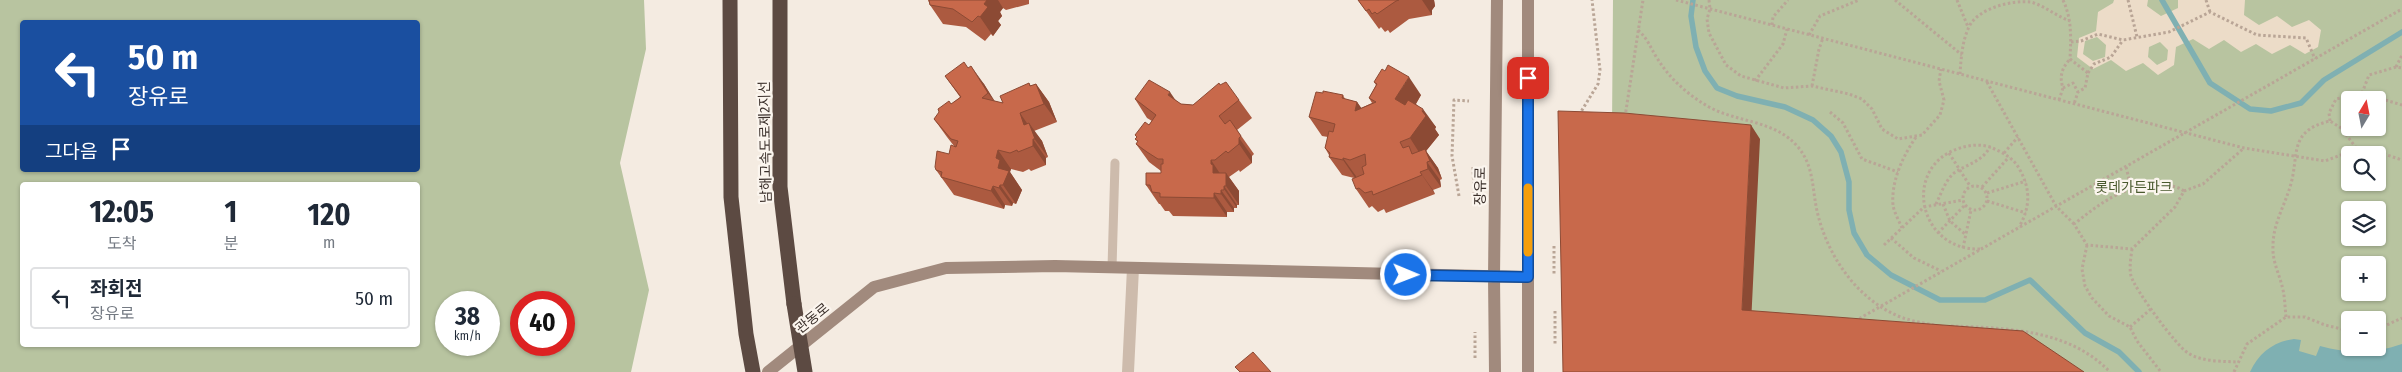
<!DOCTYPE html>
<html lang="ko">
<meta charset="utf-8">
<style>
:root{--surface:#fff;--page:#f2f2f3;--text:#1f2937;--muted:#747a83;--line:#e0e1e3}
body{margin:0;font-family:"Fira Sans Condensed","Noto Sans KR",sans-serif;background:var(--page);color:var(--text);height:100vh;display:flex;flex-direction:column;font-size:19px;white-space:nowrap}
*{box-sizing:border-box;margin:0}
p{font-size:16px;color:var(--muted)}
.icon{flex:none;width:28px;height:28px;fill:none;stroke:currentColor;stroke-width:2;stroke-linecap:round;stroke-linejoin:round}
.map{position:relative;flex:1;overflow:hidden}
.details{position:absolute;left:20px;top:182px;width:400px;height:165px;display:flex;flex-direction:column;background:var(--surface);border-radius:5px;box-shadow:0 1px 4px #0004}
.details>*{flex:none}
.banner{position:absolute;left:20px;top:20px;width:400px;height:152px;border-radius:5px;box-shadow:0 1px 4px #0004;background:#1a4fa0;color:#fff;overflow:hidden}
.needle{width:32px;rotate:10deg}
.controls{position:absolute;left:2341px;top:91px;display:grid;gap:10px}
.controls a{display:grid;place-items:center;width:45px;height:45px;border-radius:5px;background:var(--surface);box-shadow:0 1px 4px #0004;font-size:25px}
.speed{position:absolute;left:435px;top:291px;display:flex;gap:10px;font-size:25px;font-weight:700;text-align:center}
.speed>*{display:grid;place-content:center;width:65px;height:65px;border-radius:50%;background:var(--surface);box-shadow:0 1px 4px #0004;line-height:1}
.speed small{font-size:12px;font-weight:400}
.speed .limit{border:8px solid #d22;background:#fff;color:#111}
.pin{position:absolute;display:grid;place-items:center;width:42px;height:42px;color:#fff;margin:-21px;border-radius:10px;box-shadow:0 2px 8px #0006}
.me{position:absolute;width:55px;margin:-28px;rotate:91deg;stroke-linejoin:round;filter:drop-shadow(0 0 4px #0008)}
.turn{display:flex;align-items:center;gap:18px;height:105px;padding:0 25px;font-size:22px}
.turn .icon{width:65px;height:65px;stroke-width:2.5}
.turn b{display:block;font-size:35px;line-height:42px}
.then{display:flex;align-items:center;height:48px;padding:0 25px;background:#0003;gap:10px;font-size:19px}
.eta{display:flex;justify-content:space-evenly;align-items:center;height:85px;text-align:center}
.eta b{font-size:30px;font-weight:700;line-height:35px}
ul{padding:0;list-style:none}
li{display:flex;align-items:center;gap:15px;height:62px;margin:0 10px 8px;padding:0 15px;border:2px solid var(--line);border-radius:5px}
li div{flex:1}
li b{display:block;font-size:19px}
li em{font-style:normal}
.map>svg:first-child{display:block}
.green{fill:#b8c4a0;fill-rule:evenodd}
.plaza{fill:#ecdcc8;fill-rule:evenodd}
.water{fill:#7fb0b2}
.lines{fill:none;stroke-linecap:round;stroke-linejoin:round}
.stream{stroke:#7fb0b2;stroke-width:5.5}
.path{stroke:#b9a596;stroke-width:3;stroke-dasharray:2.5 2.5;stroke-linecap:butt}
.lane{stroke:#cdbbac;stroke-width:9}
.street{stroke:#cdbbac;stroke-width:12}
.secondary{stroke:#a18a7d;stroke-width:12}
.highway{stroke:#5c4a42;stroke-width:15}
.highway-bridge{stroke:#5c4a42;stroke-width:15}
.wall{fill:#ac5a40}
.shaded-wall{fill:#8c4a34}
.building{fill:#c8694b;stroke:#8c4a34}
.route-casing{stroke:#114b97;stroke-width:12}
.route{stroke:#1a73e8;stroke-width:9}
.slow{stroke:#f59e0b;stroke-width:9}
.labels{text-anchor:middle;stroke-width:4.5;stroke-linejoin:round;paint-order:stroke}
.street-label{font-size:14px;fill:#3b302b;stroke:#fbf5ee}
.park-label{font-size:14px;fill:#4a5a2e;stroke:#fbf5ee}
</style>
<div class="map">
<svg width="2402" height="372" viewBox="0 0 2402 372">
<rect width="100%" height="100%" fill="#f4ebe1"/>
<path class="green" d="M0 0H644L646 49 620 163 649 290 631 372H0ZM418 22V170H22V22ZM22 185H418V345H22ZM489 302V345H446V302ZM521 302H564V345H521Z
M1613 0H2402V372H2073L1751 324 1612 126ZM2350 100H2378V128H2350ZM2350 155H2378V182H2350ZM2350 210H2378V238H2350ZM2350 265H2378V292H2350ZM2350 320H2378V348H2350Z"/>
<path class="plaza" d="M2114 0H2148L2147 6 2161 16 2178 8V0H2245L2244 15 2259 25 2277 16 2292 27 2309 20 2321 30 2318 47 2305 54 2290 45 2272 54 2256 44 2241 52 2224 40 2209 49 2193 39 2176 47 2174 65 2158 75 2143 63 2126 71 2111 60 2093 69 2077 57 2079 38 2096 31 2098 12 2113 3ZM2097 37 2106 45 2105 57 2093 61 2083 54 2085 41ZM2160 42 2168 50 2167 60 2157 65 2148 57 2149 47Z"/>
<path class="water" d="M2294 339 2301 340 2299 351 2316 356 2320 346C2349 354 2373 354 2402 344V372H2250C2259 353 2273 342 2294 339Z"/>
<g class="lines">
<path class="stream" d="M1693 0 1691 16 1696 47 1705 71 1717 88 1737 96 1785 107 1813 120 1831 136 1841 152 1849 182V210L1854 233 1867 255 1891 275 1940 300H1985L2030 280 2085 333 2119 352 2139 372
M2162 0 2210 83 2250 109 2271 111 2301 103 2324 80 2402 32"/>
<path class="path" d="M1676 0 2244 148 2325 161 2357 149 2384 154 2402 160
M1709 0 1710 9 1707 19 1709 33 1726 65 1741 76 1784 88 1812 86 1849 94 1862 99 1872 109 1882 129 1898 139 1922 135 1940 115 1944 100 1939 81 1941 69
M1895 0 1962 55
M1957 0 1968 27
M2063 0C2072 19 2071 38 2070 59L2088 73 2085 88 2078 92 2074 104
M2128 0 2137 37
M2206 0 2210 12
M1772 25 1773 17 1788 0
M1638 30C1648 39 1650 47 1657 58 1670 79 1688 95 1709 107 1739 123 1775 120 1798 147 1814 166 1812 188 1817 211 1827 255 1856 298 1898 316 1910 321 1923 323 1935 325
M1809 35 1820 16 1859 0
M2071 42 2081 41 2098 34 2123 40 2169 32 2210 12 2257 35 2306 38 2315 59
M2396 67 2402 55
M2088 73 2094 64 2111 57 2123 40
M1960 74C1961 59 1962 43 1968 29 1976 8 2012 0 2031 2 2045 6 2056 16 2070 21
M1755 81 1783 44 1787 29
M1987 82 2056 206 2074 224
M1812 86 1819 49 1823 38
M2063 88 2073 83 2078 92
M2362 93 2369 75 2396 67 2402 68
M2059 100 2063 88C2059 76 2062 68 2070 59
M1830 112 1843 123 1862 159 1898 172
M1579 115 1598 84 1600 70 1592 0
M1625 117 1643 0
M2330 121 2329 113 2336 99 2362 93 2402 105
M1949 153 1970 186
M2004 153 2018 137
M1473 167 1474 194
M2126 167 2131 187
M1963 198a12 12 0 1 1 24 0a12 12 0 1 1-24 0Z
M1982 187 2009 157
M2184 191C2177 186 2171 186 2162 185 2125 184 2102 202 2074 224L2087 245 2132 249 2175 207 2184 191 2203 184 2244 148
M1987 193 2026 181
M1459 196 1452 156 1454 100 1469 101
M1987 201 2026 213
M1936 204C1941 194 1945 181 1954 173 1967 164 1982 162 1990 147
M1943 204 1950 221 1966 235
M1902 228C1899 221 1894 212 1893 205 1891 181 1903 156 1916 137
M1938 233 1965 205
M1891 238 1914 258 1941 271
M1884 245 1924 207 1963 200
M2087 245 2082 269 2085 286 2092 298 2109 316 2130 327 2137 341 2161 372
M1554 246V275
M1963 248 1971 210
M1980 249C1918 251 1901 166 1960 148 1969 145 1981 144 1990 147 2002 152 2014 158 2020 170 2031 190 2030 208 2019 227
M2132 249C2131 257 2129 267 2131 276 2134 288 2177 347 2188 353 2202 362 2221 361 2237 362
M1555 311V344
M2286 317C2285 308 2285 299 2283 290 2280 275 2272 262 2273 246 2273 224 2284 207 2290 187 2300 156 2287 131 2330 121L2341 128 2357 149
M1855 321 2402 9
M1951 326C2006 328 2069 329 2110 372
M2130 327 2151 309
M2378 329 2402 318
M1475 358V332
M2234 372 2247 344 2286 317H2305L2325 325 2350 331"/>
<path class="lane" d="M1112 268 1115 163"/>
<path class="street" d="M1128 372 1133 268"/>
<path class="secondary" d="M1528 0V372
M768 372 874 287 946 268 1055 266 1528 277
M1495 372 1494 277 1497 0"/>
<path class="highway" d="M730 0 731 197 746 334 753 372
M780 0V187L794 304"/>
<path class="highway-bridge" d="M794 304 805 372"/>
</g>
<path class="wall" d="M928 0H1029V4L1006 10 1003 8 1000 12 1002 16 998 21 1001 25 993 36 991 34 985 41 966 27 943 24 930 5Z
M1358 0H1434L1435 6 1432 10V15L1409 19 1390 33 1388 30 1385 32 1381 27 1379 29Z
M968 68 984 84 994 101 1003 103 1029 83 1031 86 1036 84 1049 102 1057 122 1034 131 1042 141 1048 157 1046 158V165L1031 171 1029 169 1023 172 1011 169 1010 172 1022 190 1016 204 1013 203 1012 206 1005 205 1004 209 954 195 936 170 949 154 954 146 947 137 934 119 960 97 945 76Z
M1374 82 1421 95 1416 104 1436 127 1435 129 1439 135 1426 151 1438 168 1442 179 1440 180 1441 187 1433 190 1435 194 1386 213 1384 209 1378 212 1372 206 1369 208 1356 189 1354 178 1342 175 1329 157V155L1325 148 1328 137 1322 136 1309 117 1323 93 1343 95 1345 99 1357 102 1361 108 1372 103 1369 98 1376 85Z
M1220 85 1239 100 1252 118 1237 130 1254 154 1252 156V163L1240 172 1239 170 1229 177 1239 191V205H1237V208H1234V212H1227V217L1173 216 1169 211H1165L1160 204H1159L1146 185 1161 173V171L1149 162 1136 144 1138 142 1135 139 1137 137 1135 135 1149 125 1152 121 1147 118 1135 99 1175 100 1181 104 1193 105Z"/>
<path class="shaded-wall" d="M987 0H998L1003 8 1000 12 1002 16 998 21 1001 25 993 36 980 17 984 4Z
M1422 0H1434L1435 6 1432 10V15Z
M971 66 984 84 1001 111 988 93Z
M1409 77 1421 95 1408 117 1395 99Z
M1036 84 1049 102 1057 122 1044 104Z
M1170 92 1183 111 1168 95Z
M1357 102 1370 120 1355 111Z
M1423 109 1436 127 1435 129 1439 135 1426 151 1438 168 1442 179 1430 161 1422 157 1410 138Z
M1020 113 1031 129 1029 123 1042 141 1048 157 1024 125Z
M1751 125 1760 139 1751 324 1742 310Z
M1239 138 1252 156V163L1239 144Z
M1033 139 1046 158V165L1033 146Z
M998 150 1011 169 1010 172 1022 190 1016 204 1003 185 998 168 996 158Z
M1343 158 1356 176V179L1343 160Z
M1211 160 1223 178 1224 186 1237 205V208L1213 173 1211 164Z
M1427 162 1440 180 1441 187 1428 169Z
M1420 172 1433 190 1435 194 1422 175Z
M1226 173 1239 191V205L1226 186Z
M1000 185 1013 203 1012 206 999 188Z
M993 186 1005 205 1004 209 991 191Z
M1221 190 1234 208V212L1221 194Z
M1214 193 1227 212V217L1214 198Z"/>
<path class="building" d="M929 0H987L984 4 988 7 980 17 978 16 972 22 953 9 930 5Z
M1358 0H1399L1396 1 1377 14 1375 12 1372 14 1369 9 1366 11Z
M964 62 968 68 971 66 988 93 982 98 1003 103 1000 96 1029 83 1030 86 1036 84 1044 104 1020 113 1024 125 1029 123 1035 139H1033V146L1018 152 1017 150 1010 153 998 150 996 158 1000 160 998 168 1009 171 1003 185H1000L999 188 993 186 991 191 941 177 942 172 936 170 935 167 937 151 949 154 951 145 956 147 958 141 951 139 934 119 939 112 938 109 949 101 951 104 961 97 945 76Z
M1388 65 1409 77 1395 99 1405 105 1408 100 1423 109 1422 111 1426 116 1410 138 1400 142 1403 148 1409 146 1412 154 1425 149 1430 161 1427 162 1428 169 1420 172 1422 175 1373 195 1372 191 1365 193 1359 188 1356 189 1352 179 1364 174 1362 167 1366 165 1365 154 1350 160 1343 158V160L1329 157 1330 153 1325 148 1329 131 1333 132 1335 124 1309 117 1316 92 1323 93V91L1343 95 1342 98 1357 102 1355 111 1376 102 1369 98 1377 84 1374 82 1382 69 1385 71Z
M1149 80 1170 92 1168 95 1181 104 1193 105 1219 83 1220 85 1226 82 1239 100 1219 116 1225 124 1230 120 1241 136 1239 138V144L1228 153 1226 151 1215 160H1211V164L1213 165V173H1226V186H1224V190H1221V194L1214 193V198L1160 197V193L1152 192 1150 185H1146V173H1161V164H1163V159H1158L1147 152 1136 144 1138 141 1135 139 1137 137 1135 135 1145 122 1149 125 1156 115 1135 99Z
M1558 111 1624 113 1751 125 1742 310 2023 331 2084 372H1563Z
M1253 352 1271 372H1240L1235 367Z"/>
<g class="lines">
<defs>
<path id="route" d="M1406 275 1528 277V78"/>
</defs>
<use href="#route" class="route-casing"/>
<use href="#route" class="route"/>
<path class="slow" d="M1528 188V252"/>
</g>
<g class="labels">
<g class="street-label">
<text transform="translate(765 142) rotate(-91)" y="5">남해고속도로제2지선</text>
<text transform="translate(1480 186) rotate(-89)" y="5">장유로</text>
<text transform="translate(812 318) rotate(-39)" y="5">관동로</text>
</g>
<g class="park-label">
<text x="2134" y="192">롯데가든파크</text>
</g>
</g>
</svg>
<div class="controls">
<a><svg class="needle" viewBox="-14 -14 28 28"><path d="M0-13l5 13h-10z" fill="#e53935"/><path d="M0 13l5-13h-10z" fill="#747a83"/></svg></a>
<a><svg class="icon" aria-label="search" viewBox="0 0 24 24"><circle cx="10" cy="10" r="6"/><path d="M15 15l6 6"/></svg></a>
<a><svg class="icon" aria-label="layers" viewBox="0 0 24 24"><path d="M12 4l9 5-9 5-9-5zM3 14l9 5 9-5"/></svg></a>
<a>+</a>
<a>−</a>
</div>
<div class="speed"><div>38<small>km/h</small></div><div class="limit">40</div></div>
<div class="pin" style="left:1528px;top:78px;background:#d93025"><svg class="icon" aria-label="arrive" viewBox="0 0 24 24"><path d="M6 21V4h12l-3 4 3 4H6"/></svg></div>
<svg class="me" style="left:1406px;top:275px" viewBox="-20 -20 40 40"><circle r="17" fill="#1a73e8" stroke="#fff" stroke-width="3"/><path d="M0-11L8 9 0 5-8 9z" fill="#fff"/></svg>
<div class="banner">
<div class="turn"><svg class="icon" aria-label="left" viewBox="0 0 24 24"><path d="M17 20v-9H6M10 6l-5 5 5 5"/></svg><div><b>50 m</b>장유로</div></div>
<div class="then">그다음<svg class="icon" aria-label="arrive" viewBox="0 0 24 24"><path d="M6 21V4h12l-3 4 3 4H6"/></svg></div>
</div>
<section class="details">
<div class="eta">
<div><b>12:05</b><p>도착</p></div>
<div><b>1</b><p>분</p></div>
<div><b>120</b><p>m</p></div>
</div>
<ul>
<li><svg class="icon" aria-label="left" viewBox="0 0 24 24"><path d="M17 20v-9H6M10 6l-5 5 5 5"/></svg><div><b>좌회전</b><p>장유로</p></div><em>50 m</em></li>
</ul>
</section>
</div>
